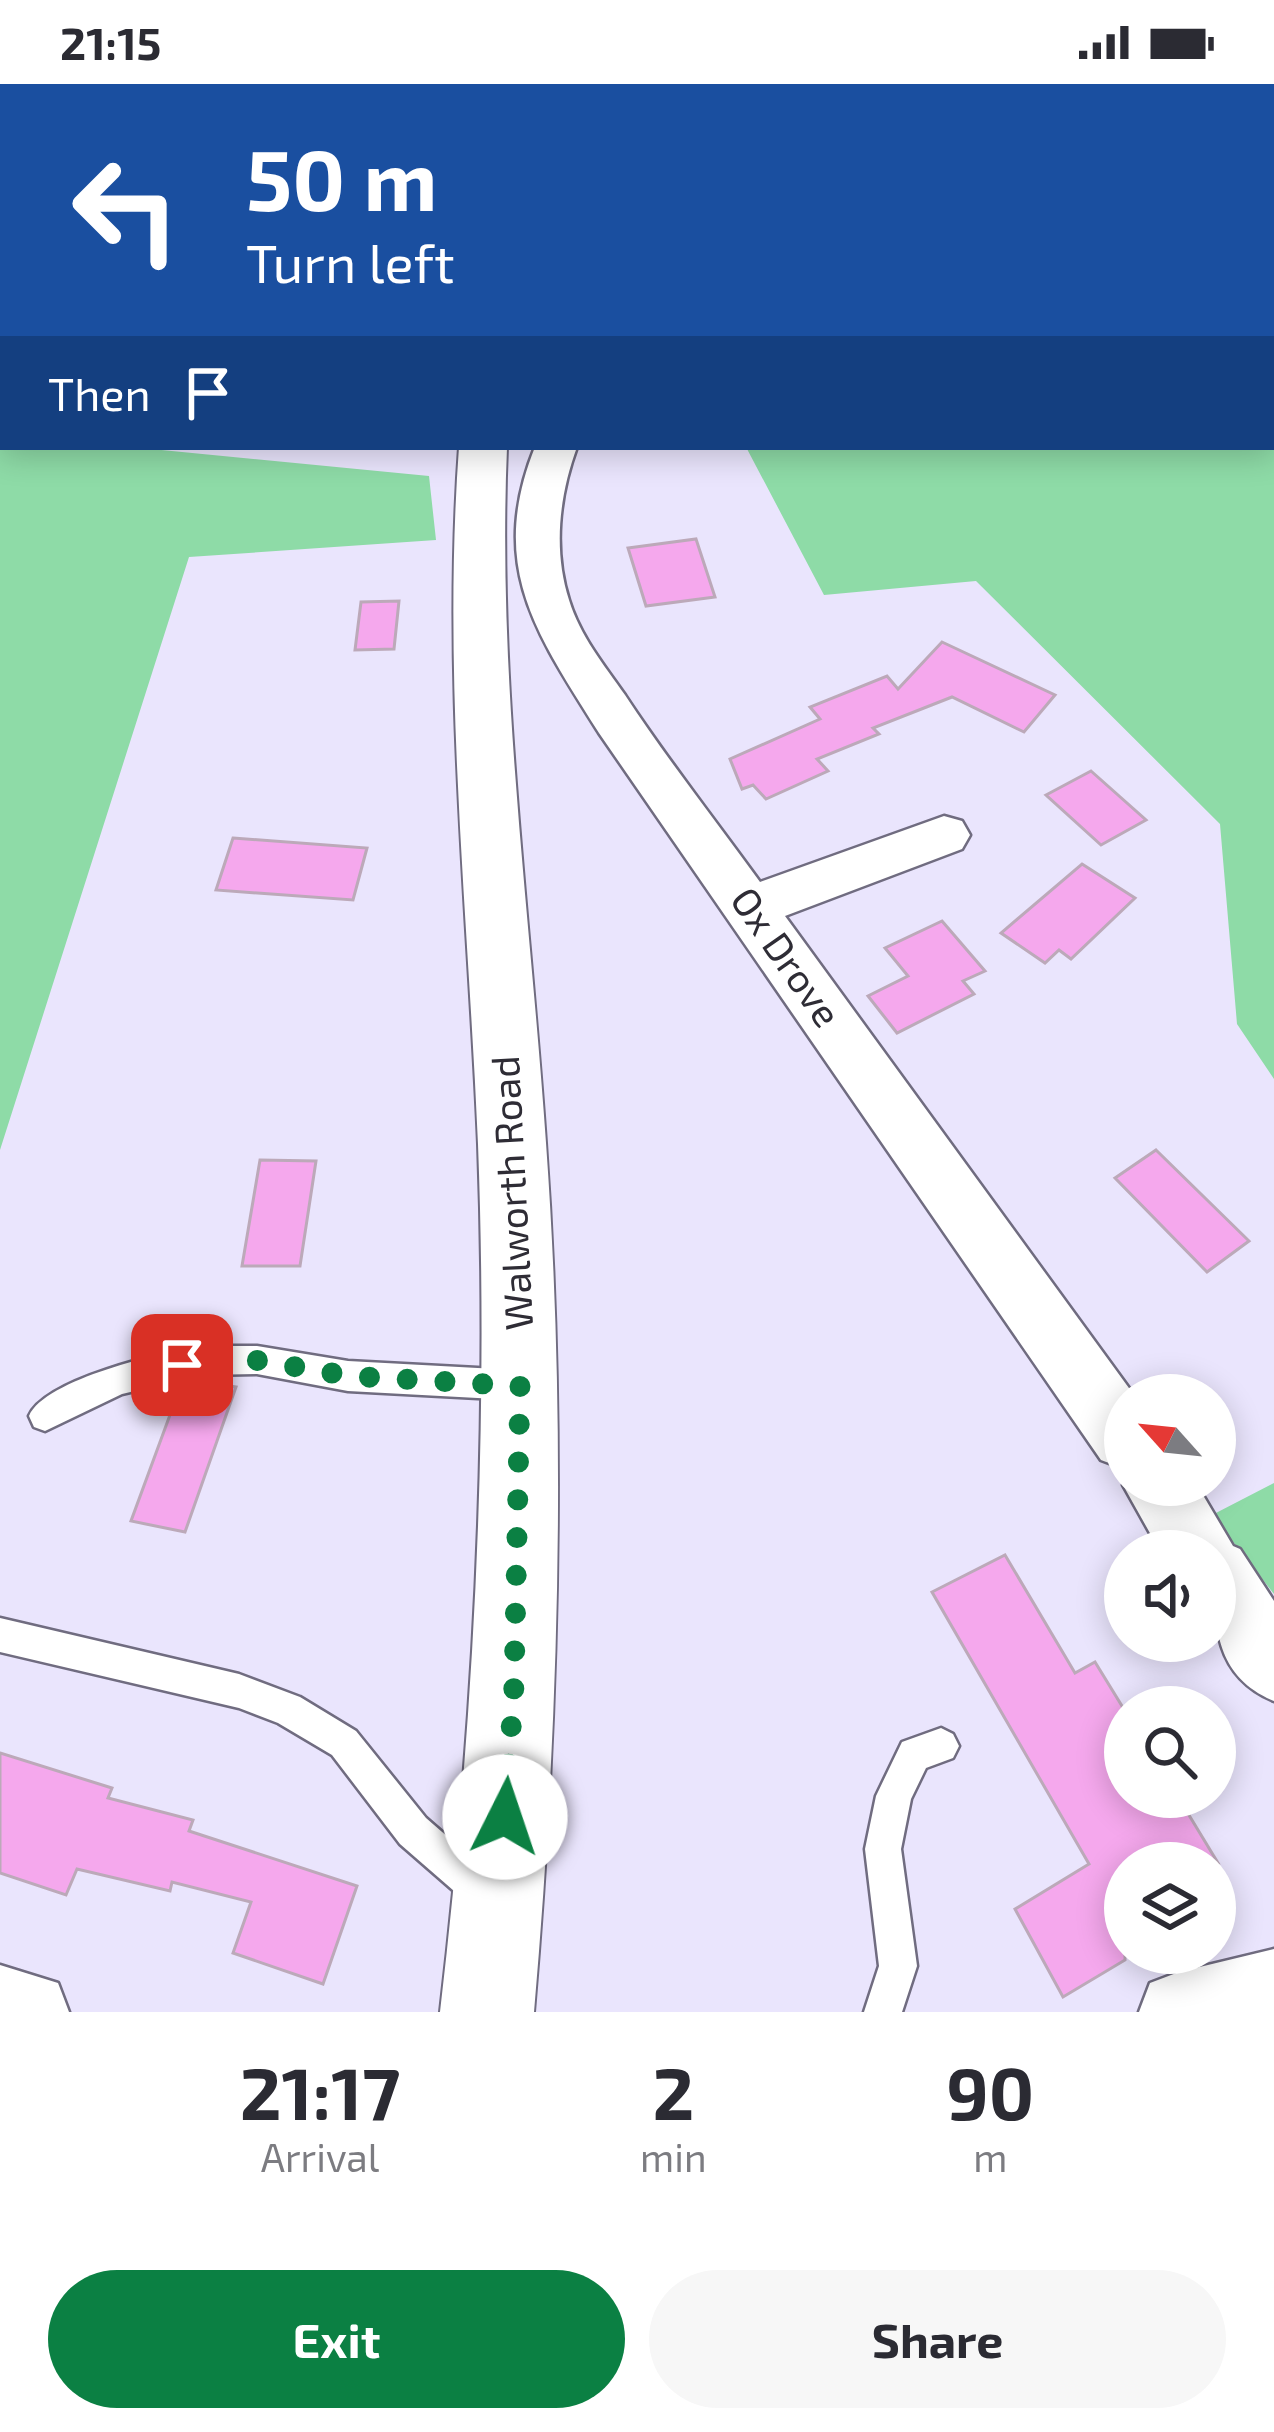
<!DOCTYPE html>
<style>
:root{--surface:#fff;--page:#f7f7f7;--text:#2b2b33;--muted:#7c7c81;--accent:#0b8043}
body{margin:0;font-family:"Exo 2",sans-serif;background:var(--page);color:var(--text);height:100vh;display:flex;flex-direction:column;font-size:45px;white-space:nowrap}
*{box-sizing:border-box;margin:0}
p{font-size:39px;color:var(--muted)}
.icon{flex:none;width:66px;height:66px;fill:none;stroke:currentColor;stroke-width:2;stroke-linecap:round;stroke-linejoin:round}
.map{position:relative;height:1928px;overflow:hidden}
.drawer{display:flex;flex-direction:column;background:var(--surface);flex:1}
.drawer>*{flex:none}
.banner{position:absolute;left:0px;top:0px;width:1275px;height:366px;box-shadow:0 6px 30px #0003;background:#1a4fa0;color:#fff;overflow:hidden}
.needle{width:78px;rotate:297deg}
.buttons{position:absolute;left:1104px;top:1290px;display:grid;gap:24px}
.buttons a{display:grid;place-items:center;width:132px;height:132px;border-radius:50%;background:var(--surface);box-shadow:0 6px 30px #0003;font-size:60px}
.pin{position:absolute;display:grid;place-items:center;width:102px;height:102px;color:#fff;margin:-51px;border-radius:24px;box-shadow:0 6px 18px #0006}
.me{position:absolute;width:132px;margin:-66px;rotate:4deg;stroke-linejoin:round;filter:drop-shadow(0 0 9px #0008)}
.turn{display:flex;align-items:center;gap:42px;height:252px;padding:0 48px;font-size:54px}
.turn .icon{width:156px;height:156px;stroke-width:2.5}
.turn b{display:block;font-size:84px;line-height:102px}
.then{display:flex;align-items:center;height:114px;padding:0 48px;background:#0003;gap:24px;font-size:45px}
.eta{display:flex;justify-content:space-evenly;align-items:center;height:204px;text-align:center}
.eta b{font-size:72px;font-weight:700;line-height:84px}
.primary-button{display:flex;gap:24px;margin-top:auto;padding:24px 48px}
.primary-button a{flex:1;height:138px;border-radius:72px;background:var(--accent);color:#fff;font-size:48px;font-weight:700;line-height:138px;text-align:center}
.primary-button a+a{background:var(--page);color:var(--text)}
.status{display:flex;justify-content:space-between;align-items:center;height:84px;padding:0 60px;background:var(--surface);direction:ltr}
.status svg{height:33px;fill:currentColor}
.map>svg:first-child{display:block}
.green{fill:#8edba7}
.building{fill:#f5a8ed;stroke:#bca9b9;stroke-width:3}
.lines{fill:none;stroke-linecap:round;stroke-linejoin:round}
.service-casing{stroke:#706c80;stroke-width:5}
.minor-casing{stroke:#706c80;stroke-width:5}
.tertiary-casing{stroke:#706c80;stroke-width:4}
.service{fill:#fff;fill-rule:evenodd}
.minor{fill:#fff;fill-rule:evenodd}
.tertiary{fill:#fff;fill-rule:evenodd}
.route{stroke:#0b8043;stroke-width:21;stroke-dasharray:0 37.8}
.labels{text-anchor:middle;stroke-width:10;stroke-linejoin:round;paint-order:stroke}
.street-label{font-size:39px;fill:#2e2c35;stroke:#fff}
</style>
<div class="status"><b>21:15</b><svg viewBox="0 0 49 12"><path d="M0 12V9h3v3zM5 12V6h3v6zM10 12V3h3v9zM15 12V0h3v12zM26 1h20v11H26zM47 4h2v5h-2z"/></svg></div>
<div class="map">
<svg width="1274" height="1928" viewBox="0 0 1274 1928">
<rect width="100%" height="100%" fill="#eae5fd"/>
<path class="green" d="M533 0H1274V995L1237 940 1220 740 976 497 824 511 746 363H1272V3Z
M0 350 3 363H131L429 392 436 456 189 473 0 1066Z
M1274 1399V1510L1212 1431Z"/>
<path class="building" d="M696 455 715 513 646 522 628 464Z
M399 517 394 565 355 566 361 518Z
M942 558 1055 611 1024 648 952 613 873 644 879 650 817 675 828 687 766 715 753 701 742 705 730 675 820 635 810 623 887 592 898 605Z
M1091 687 1146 736 1101 761 1046 711Z
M233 754 367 764 353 816 216 806Z
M1082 780 1135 814 1071 875 1059 866 1045 879 1001 849Z
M942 837 985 887 963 897 974 910 897 949 868 912 908 892 885 864Z
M1156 1066 1249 1157 1207 1188 1115 1094Z
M260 1076 316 1077 300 1182H242Z
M198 1297 236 1303 185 1448 131 1437 181 1301Z
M1005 1471 1075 1589 1095 1578 1125 1627V1713H1178L1218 1779H1125V1876L1063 1913 1015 1825 1089 1780 932 1508Z
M0 1669 112 1704 108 1714 193 1736 189 1747 357 1802 323 1900 233 1869 251 1818 172 1798 170 1807 77 1785 66 1811 0 1789Z"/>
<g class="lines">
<defs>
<path id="service" d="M550 0H566V3H550Z
M0 56H3V66H0Z
M3 83V96L0 97V84Z
M0 162H3V173H0Z
M0 231H3V243H0Z
M202 1262H257L348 1277 515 1286 526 1291 530 1301 526 1311 515 1316 348 1307 257 1290 202 1291 122 1310 45 1347 34 1343 29 1332C45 1295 163 1268 202 1262Z
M0 1534 239 1590 300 1613 356 1647 426 1734 495 1794 500 1807 495 1820 482 1825 469 1820 400 1760 332 1671 278 1639 239 1624 0 1568Z
M941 1644 953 1650 959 1662 953 1674 926 1684 911 1715 901 1765 917 1882 902 1928H864L879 1882 865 1765 876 1712 902 1658Z"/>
<path id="minor" d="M535 363H577C559 412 553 466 569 516 580 552 604 581 625 611 667 675 715 736 760 798L944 732 962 737 970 751 962 765 785 832 1134 1311H1125V1385L1101 1376 599 649C537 550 487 483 535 363Z
M1125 1397V1401H1197L1233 1462 1240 1465 1274 1517V1617C1207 1589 1215 1528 1215 1467H1160L1123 1401Z
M1274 1865V1928H1139L1150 1899 1179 1888Z
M0 1881 58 1899 69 1928H0Z"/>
<path id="tertiary" d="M464 0H502L503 3H465Z
M459 363H507C497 597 530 826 546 1059 567 1349 559 1639 534 1928H440C474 1639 489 1350 478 1060 468 827 442 597 459 363Z"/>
</defs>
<use href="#service" class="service-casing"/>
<use href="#minor" class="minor-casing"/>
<use href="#tertiary" class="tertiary-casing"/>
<use href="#service" class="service"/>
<use href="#minor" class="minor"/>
<use href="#tertiary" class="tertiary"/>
</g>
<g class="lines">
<path class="route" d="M182 1281 255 1276 350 1292 520 1302 514 1602 505 1733"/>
</g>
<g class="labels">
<g class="street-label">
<text transform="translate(786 873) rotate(55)" y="14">Ox Drove</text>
<text transform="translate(512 1109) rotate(-93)" y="14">Walworth Road</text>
</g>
</g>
</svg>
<div class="buttons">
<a><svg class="needle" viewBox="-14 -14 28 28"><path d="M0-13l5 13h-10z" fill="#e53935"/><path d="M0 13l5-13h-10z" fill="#7c7c81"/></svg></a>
<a><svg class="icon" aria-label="sound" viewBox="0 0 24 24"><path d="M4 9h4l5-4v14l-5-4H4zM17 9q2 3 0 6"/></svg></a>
<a><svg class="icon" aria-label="search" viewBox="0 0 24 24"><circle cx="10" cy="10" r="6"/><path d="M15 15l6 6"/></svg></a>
<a><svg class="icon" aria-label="layers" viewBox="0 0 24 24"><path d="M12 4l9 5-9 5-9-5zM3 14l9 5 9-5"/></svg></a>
</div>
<div class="pin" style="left:182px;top:1281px;background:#d93025"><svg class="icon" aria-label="arrive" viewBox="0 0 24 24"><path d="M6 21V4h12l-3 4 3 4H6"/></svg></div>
<svg class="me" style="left:505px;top:1733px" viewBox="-20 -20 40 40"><circle r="19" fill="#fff"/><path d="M0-13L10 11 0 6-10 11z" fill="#0b8043"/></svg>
<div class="banner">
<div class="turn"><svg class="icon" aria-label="left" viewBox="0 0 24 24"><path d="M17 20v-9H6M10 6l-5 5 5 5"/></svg><div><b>50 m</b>Turn left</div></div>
<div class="then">Then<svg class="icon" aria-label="arrive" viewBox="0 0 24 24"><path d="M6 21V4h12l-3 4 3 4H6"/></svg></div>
</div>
</div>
<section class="drawer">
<div class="eta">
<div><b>21:17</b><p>Arrival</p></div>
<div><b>2</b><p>min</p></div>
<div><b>90</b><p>m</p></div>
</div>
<div class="primary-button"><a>Exit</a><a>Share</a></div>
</section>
